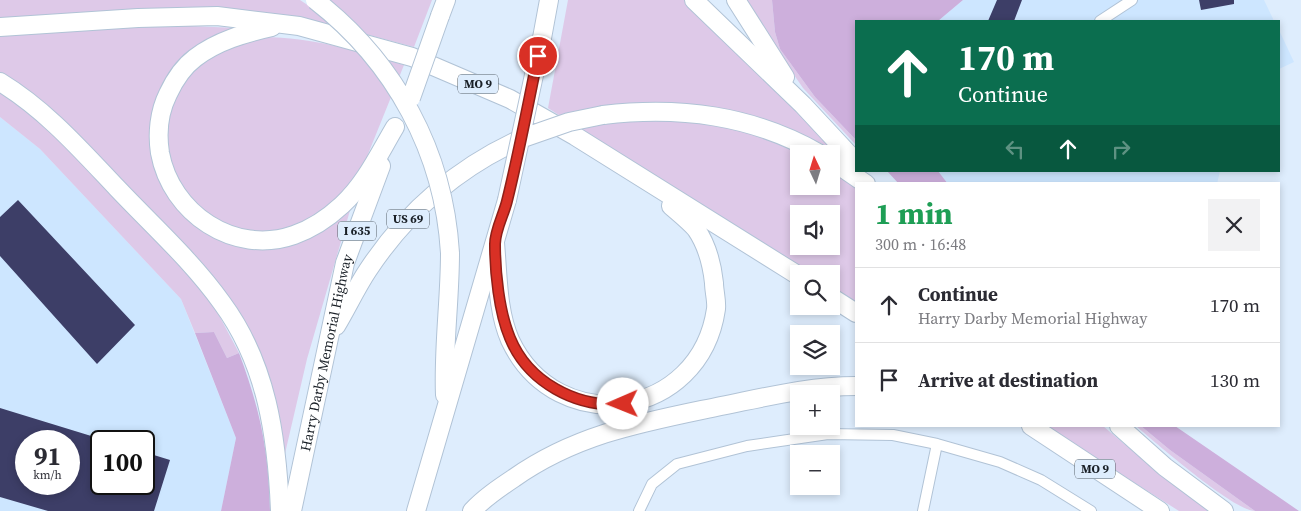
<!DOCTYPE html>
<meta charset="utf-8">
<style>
:root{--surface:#fff;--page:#f2f2f3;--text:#2b2b33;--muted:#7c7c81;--line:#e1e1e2}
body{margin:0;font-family:"Source Serif 4",serif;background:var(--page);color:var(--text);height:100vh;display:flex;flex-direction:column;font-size:19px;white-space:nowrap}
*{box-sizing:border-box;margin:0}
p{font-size:16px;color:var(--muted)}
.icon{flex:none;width:28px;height:28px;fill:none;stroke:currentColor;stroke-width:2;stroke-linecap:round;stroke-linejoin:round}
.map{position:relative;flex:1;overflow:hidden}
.panel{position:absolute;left:855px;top:182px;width:425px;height:245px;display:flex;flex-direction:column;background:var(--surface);border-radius:0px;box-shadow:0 2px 8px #0003}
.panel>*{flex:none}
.top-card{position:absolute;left:855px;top:20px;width:425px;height:152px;border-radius:0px;box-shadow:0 2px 8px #0003;background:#0b6e4f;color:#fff;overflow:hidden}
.needle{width:32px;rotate:356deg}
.tools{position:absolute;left:790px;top:145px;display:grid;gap:10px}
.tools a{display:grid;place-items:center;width:50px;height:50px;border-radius:0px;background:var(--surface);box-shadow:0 2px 8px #0003;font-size:25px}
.speed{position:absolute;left:15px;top:430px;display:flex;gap:10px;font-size:25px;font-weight:700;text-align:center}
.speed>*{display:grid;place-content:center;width:65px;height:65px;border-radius:50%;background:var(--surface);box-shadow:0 2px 8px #0003;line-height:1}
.speed small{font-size:12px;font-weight:400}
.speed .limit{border:2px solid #111;border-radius:8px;background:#fff;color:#111}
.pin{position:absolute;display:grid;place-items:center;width:42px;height:42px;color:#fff;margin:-21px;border:2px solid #fff;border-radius:50%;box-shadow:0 1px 5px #0007}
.me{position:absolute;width:55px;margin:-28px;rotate:269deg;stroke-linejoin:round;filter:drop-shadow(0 0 4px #0008)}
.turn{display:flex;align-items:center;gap:18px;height:105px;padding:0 20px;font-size:22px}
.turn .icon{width:65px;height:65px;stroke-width:2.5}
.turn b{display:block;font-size:35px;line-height:42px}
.lanes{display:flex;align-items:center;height:48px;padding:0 20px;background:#0003;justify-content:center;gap:25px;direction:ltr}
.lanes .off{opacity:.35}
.round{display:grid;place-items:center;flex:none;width:52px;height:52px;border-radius:0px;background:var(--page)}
.overview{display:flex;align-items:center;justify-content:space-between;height:85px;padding:0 20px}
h1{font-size:30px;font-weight:700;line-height:38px;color:#1e9e55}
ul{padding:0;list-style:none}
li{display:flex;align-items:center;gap:15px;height:75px;padding:0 20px;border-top:1px solid var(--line)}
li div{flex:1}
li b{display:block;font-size:19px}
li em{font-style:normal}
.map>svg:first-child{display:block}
.built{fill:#cde6ff;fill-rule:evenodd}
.green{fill:#dec9e8;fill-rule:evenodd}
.forest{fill:#cdafdc}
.building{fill:#3d3e67;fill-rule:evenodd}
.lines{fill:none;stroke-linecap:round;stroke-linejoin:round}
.minor-casing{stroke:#b1c3d6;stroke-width:12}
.motorway-casing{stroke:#b1c3d6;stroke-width:20}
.minor{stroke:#fff;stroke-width:10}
.motorway{stroke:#fff;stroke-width:18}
.motorway-bridge-casing{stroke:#b1c3d6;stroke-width:20;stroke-linecap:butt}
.motorway-bridge{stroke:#fff;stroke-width:18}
.route-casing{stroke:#8d1f18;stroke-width:12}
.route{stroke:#d93025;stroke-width:9}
.labels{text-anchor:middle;stroke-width:5;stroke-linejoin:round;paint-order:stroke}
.shield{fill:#deedfd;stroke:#555e67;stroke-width:1}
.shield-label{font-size:12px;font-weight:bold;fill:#1a2027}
.street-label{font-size:14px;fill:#1a2027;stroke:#deedfd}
</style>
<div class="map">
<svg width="1301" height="511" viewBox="0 0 1301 511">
<rect width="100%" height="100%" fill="#deedfd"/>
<path class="built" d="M963 0H1264L1274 21H938Z
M1279 30 1294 62 1279 69Z
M0 117 40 149 181 299 236 438 221 511H0ZM26 441H69V484H26ZM101 441H144V484H101Z
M938 171H1220L1217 184H948Z"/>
<path class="green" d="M0 0H300L312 8 340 10 327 0H432L414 47 324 23 293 17 0 19Z
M568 0H687L830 143 829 147 790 129 763 120 634 116 735 126 810 154H799V186H831V166L856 184V306L831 290V274H806L548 108ZM799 214H831V246H799Z
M742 0H772L775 32 780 49 815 97 856 140V145L803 88Z
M167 25 237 28 199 44 183 58 171 73 164 188C185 224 209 229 245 247L351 207 307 359 283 462 240 322 0 77V35Z
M263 37C312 37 357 51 404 65L364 164 359 174 329 210 281 233 230 229 190 202 174 178 165 143 169 105 186 74 213 52Z
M0 91 46 125 178 261 213 304 239 353 227 358 214 332 195 333 181 299 40 149 0 117Z
M1045 426H1103L1161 475 1209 511H1179Z
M1136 426H1141L1170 450 1255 511C1234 511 1156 443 1136 426Z"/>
<path class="forest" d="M772 0H963L938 21H856V140L815 97 780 49 775 32Z
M887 171H938L948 184H899Z
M214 332 227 358 239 353C260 409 269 451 270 511H221L236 438 195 333Z
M1141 426H1175L1299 511H1255L1170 450Z"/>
<path class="building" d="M997 0H1022L1014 21H988Z
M1199 0H1234V4L1201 10Z
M18 200 135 325 97 364 0 256V217Z
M0 408 101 439V484H144V452L170 460 154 511H48L0 497ZM26 441H69V484H26Z"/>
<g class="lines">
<defs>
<path id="minor" d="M1100 21 1132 0
M639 511 652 484 677 464 747 446 828 434 893 435 937 444 1000 462 1041 480 1091 511
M923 511 937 444"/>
<g id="motorway">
<path d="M694 0 803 105 856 162"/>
<path d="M736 0 785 77"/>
<path d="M440 16 446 0"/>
<path d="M0 27 138 18 217 16 299 26 412 57 510 99 575 136 799 276"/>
<path d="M272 27C245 33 217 41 195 58 183 67 174 81 168 94 159 112 157 134 160 153 171 213 234 256 294 235 311 229 328 218 342 205 365 184 379 154 395 127"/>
<path d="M542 38 549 0"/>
<path d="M0 82C46 110 81 150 117 188 153 226 192 261 222 303 267 364 277 437 280 511"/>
<path d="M603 115C680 106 752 115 820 154"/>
<path d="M831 160 866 184"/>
<path d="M495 243C498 274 497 310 510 340 557 440 700 419 716 309 717 301 714 291 714 283 712 264 707 245 696 229 689 221 679 213 671 206"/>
<path d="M831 297 856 313"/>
<path d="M336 326C347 308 356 288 368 270 407 211 460 166 523 138"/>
<path d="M445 395C443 348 450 301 450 253"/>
<path d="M1031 426 1160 511"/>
<path d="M1119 426 1165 467 1224 511"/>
<path id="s1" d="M292 511 345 263 381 166"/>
<path d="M416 511 507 200"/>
<path d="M472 511C484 498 499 488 514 478 578 433 645 422 721 406 766 397 810 386 856 386"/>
</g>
</defs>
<use href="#minor" class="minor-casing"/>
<use href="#motorway" class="motorway-casing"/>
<use href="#minor" class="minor"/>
<use href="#motorway" class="motorway"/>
<defs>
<path id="motorway-bridge" d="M315 0C395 62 444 152 450 253
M411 98 440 16
M523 138 569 122 603 115
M507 200 542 38"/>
</defs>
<use href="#motorway-bridge" class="motorway-bridge-casing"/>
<use href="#motorway-bridge" class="motorway-bridge"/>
</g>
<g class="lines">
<defs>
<path id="route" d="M538 56C528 104 519 153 507 201 504 214 495 230 495 244 495 272 499 312 510 338 528 382 576 408 623 404"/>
</defs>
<use href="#route" class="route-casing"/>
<use href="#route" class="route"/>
</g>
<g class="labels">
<g class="shield">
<rect x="458" y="74.5" width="40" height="19" rx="4"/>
<rect x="387" y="209.5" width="42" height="19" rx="4"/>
<rect x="338" y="221.5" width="38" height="19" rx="4"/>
<rect x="1075" y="459.5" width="40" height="19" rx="4"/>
</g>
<g class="shield-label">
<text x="478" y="88">MO 9</text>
<text x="408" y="223">US 69</text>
<text x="357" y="235">I 635</text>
<text x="1095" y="473">MO 9</text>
</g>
<g class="street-label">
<text dy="5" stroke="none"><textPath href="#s1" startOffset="162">Harry Darby Memorial Highway</textPath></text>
</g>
</g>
</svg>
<div class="tools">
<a><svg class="needle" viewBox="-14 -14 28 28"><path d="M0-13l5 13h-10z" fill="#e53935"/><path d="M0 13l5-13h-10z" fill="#7c7c81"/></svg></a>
<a><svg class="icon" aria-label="sound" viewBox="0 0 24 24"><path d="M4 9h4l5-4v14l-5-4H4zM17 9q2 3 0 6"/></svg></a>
<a><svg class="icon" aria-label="search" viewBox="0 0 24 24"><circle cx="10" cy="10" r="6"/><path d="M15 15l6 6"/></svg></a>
<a><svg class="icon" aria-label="layers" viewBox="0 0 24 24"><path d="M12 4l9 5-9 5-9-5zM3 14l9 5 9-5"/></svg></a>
<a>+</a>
<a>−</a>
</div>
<div class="speed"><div>91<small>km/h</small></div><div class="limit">100</div></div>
<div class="pin" style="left:538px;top:56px;background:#d93025"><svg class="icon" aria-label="arrive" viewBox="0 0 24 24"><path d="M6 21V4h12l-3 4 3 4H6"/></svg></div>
<svg class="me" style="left:623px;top:404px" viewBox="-20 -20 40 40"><circle r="19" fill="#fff"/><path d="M0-13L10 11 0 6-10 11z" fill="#d93025"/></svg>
<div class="top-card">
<div class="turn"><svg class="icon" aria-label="ahead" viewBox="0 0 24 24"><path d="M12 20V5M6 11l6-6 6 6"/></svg><div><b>170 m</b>Continue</div></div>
<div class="lanes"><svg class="icon off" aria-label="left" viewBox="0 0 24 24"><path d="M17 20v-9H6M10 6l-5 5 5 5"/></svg><svg class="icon" aria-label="ahead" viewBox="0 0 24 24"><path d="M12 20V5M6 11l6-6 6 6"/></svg><svg class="icon off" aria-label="right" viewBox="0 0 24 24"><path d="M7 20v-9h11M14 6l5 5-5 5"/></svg></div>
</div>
<section class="panel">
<div class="overview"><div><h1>1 min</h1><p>300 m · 16:48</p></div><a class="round"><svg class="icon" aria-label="close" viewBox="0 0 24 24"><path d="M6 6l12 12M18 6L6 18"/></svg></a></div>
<ul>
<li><svg class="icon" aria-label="ahead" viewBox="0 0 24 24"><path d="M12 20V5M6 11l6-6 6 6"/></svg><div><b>Continue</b><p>Harry Darby Memorial Highway</p></div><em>170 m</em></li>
<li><svg class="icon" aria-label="arrive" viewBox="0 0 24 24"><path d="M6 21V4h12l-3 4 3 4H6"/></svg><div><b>Arrive at destination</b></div><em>130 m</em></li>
</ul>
</section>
</div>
